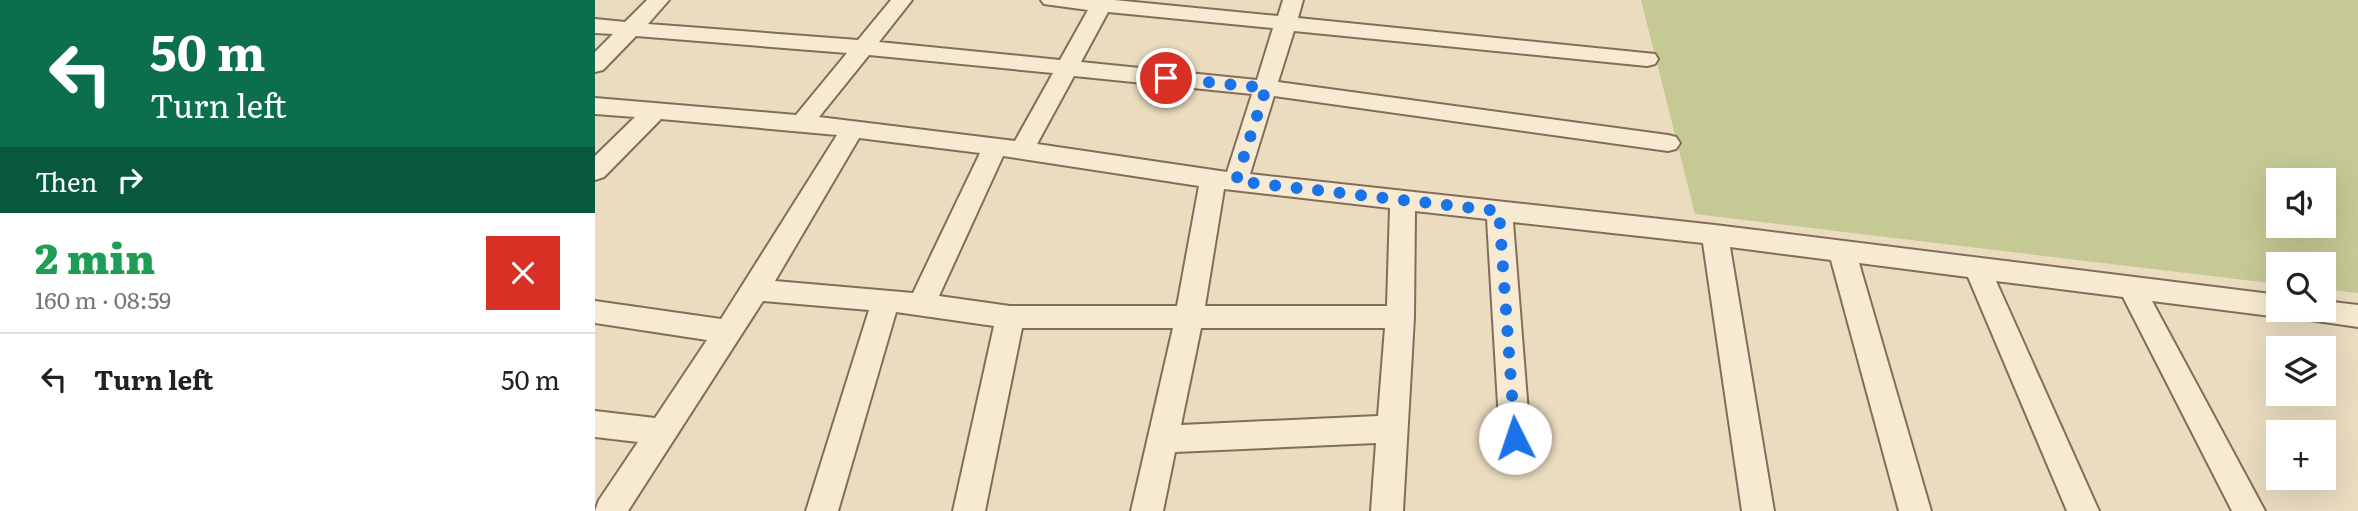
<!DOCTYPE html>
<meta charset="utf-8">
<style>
:root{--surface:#fff;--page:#f6f6f6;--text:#222;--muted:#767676;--line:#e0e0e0}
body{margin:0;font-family:Literata,serif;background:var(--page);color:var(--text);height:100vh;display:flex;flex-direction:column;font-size:26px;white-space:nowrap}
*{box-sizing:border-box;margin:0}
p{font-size:23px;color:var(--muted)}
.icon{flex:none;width:38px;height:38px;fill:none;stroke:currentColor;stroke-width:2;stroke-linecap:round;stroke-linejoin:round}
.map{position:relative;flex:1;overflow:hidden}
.panel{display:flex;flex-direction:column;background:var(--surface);width:595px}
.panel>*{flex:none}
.guide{background:#0b6e4f;color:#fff;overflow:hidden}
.controls{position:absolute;left:1671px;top:168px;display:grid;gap:14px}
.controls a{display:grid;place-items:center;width:70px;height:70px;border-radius:0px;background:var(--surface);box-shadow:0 7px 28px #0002;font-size:35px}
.pin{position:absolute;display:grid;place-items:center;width:60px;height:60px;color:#fff;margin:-30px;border:4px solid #fff;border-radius:50%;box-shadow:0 2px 7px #0007}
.me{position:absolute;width:77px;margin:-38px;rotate:356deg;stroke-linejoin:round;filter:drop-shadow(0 0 5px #0008)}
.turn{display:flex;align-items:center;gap:24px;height:147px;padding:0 35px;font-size:32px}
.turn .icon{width:91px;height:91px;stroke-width:2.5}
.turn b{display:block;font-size:49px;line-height:60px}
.then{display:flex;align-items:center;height:66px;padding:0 35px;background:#0003;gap:14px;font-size:26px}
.round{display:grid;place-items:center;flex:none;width:74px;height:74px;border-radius:0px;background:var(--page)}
.head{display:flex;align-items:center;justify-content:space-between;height:119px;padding:0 35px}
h1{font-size:42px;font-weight:800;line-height:52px;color:#1e9e55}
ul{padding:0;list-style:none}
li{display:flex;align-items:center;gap:21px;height:91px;padding:0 35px;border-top:2px solid var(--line)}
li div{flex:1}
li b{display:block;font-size:26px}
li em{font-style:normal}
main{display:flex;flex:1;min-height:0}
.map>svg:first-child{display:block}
.green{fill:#c5c994;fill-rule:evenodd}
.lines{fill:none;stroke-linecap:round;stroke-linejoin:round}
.minor-casing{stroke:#836d59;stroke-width:4}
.minor{fill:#f7ead2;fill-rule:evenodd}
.route{stroke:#1a73e8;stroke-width:12;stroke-dasharray:0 21.6}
</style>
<main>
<section class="panel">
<div class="guide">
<div class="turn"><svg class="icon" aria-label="left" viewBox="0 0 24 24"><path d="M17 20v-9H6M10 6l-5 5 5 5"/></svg><div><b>50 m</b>Turn left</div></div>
<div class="then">Then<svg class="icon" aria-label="right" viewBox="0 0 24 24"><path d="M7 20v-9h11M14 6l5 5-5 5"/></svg></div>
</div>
<div class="head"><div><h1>2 min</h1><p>160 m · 08:59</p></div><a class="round" style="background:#d93025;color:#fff"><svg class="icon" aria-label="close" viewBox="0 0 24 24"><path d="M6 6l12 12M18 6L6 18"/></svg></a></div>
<ul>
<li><svg class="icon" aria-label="left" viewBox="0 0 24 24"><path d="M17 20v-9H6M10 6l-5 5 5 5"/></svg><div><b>Turn left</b></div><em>50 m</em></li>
</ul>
</section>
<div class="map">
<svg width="1763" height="511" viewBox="0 0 1763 511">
<rect width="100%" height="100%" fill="#ebdcc0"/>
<path class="green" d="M1046 0H1763V293L1729 289V264H1684L1683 284 1100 214ZM1684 180H1729V226H1684Z"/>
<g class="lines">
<defs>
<path id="minor" d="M52 0H74L53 24 263 40 296 0H317L284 42 465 60 493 10 449 4 446 0H519L683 16 688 0H708L703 18 1060 54 1063 59 1060 64 1052 66 699 31 683 82 1073 135 1081 137 1085 143 1081 149 1073 151 679 96 655 174 1120 225 1684 295V310H1696L1694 314 1684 317 1557 301 1670 511H1637L1528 297 1401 281 1504 511H1472L1373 277 1264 263 1336 511H1304L1236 260 1135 247 1179 511H1147L1108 243 918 222 935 438 931 447 920 451 909 447 905 438 892 219 820 211 819 317 808 511H776L781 443 580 452 568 511H536L578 328H427L390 511H358L399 326 301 312 243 511H211L274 310 168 301 33 511H0L4 500 43 442 0 437V411L60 418 112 340 0 323V301L126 319 242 135 66 119 9 177 0 180V156L40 117 0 114V98L201 115 252 53 41 36 8 70 0 72V52L18 34 0 33V19L30 22ZM513 12 678 28 662 80 486 62ZM274 55 458 73 420 141 224 117ZM479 76 657 94 632 172 442 144ZM264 138 385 153 318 293 180 281ZM408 156 604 186 582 306H415L344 296ZM629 189 795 208 792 306H610ZM606 328H790L783 416 586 425Z
M1729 301 1763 305V327L1701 318 1697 310H1729Z"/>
</defs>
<use href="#minor" class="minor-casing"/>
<use href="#minor" class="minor"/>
</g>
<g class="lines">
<path class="route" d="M571 78 671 88 641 181 904 211 920 438"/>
</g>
</svg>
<div class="controls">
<a><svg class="icon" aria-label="sound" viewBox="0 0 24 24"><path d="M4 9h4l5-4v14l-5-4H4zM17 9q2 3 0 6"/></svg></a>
<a><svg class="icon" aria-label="search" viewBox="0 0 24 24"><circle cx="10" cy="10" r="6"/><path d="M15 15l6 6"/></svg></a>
<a><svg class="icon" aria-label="layers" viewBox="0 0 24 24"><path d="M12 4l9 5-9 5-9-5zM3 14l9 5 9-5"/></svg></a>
<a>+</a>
</div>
<div class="pin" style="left:571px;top:78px;background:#d93025"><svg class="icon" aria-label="arrive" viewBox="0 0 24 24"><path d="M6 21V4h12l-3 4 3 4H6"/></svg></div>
<svg class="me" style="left:920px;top:438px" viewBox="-20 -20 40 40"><circle r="19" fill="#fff"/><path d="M0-13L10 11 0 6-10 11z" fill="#1a73e8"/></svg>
</div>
</main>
